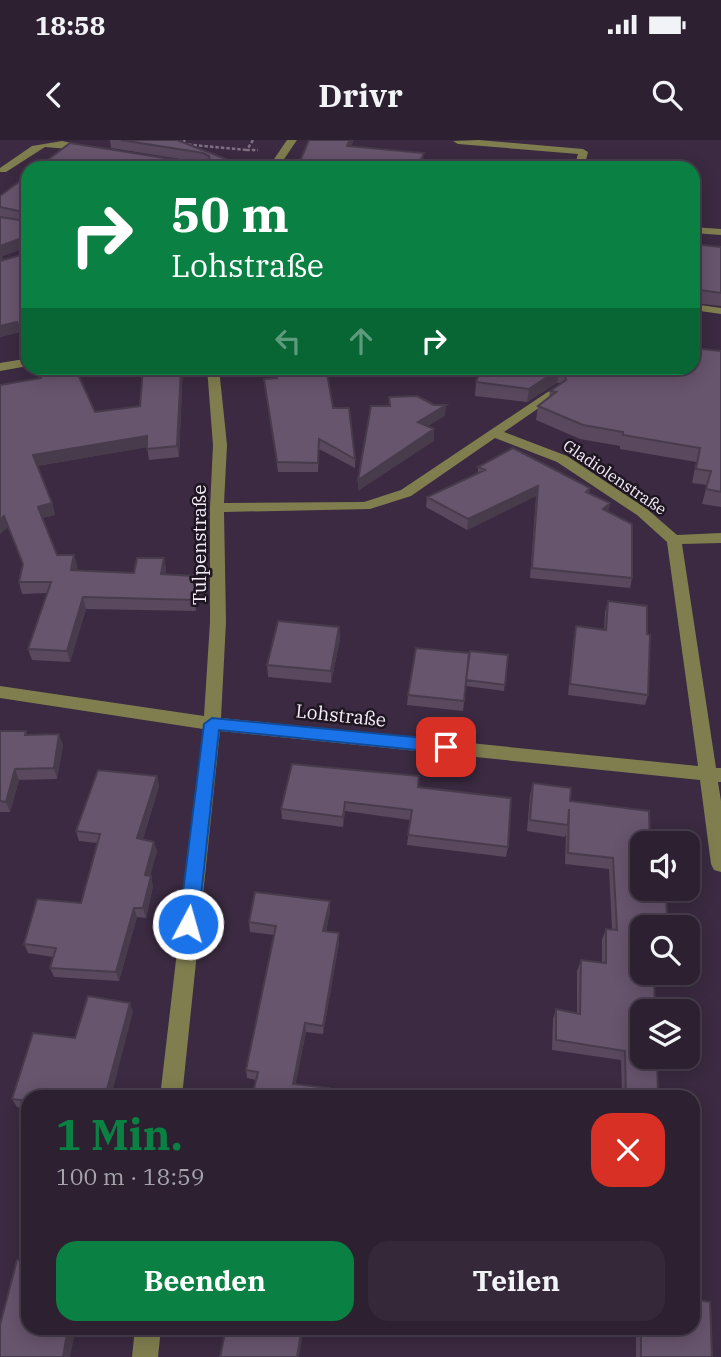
<!DOCTYPE html>
<html lang="de">
<meta charset="utf-8">
<style>
:root{--surface:#2c2031;--page:#342839;--text:#f1f3f6;--muted:#a6a3ab;--line:#483e4d;--accent:#0b8043}
body{margin:0;font-family:"IBM Plex Serif",serif;background:var(--page);color:var(--text);height:100vh;display:flex;flex-direction:column;font-size:26px;white-space:nowrap}
*{box-sizing:border-box;margin:0}
p{font-size:23px;color:var(--muted)}
.icon{flex:none;width:38px;height:38px;fill:none;stroke:currentColor;stroke-width:2;stroke-linecap:round;stroke-linejoin:round}
.map{position:relative;flex:1;overflow:hidden}
.sheet{position:absolute;left:21px;top:950px;width:679px;height:245px;display:flex;flex-direction:column;background:var(--surface);border-radius:21px;box-shadow:0 4px 18px #0003,0 0 0 2px var(--line)}
.sheet>*{flex:none}
.top-card{position:absolute;left:21px;top:21px;width:679px;height:214px;border-radius:21px;box-shadow:0 4px 18px #0003,0 0 0 2px var(--line);background:#0b8043;color:#fff;overflow:hidden}
.tools{position:absolute;left:630px;top:691px;display:grid;gap:14px}
.tools a{display:grid;place-items:center;width:70px;height:70px;border-radius:14px;background:var(--surface);box-shadow:0 4px 18px #0003,0 0 0 2px var(--line);font-size:35px}
.pin{position:absolute;display:grid;place-items:center;width:60px;height:60px;color:#fff;margin:-30px;border-radius:14px;box-shadow:0 4px 10px #0006}
.me{position:absolute;width:77px;margin:-38px;rotate:6deg;stroke-linejoin:round;filter:drop-shadow(0 0 5px #0008)}
.turn{display:flex;align-items:center;gap:24px;height:147px;padding:0 35px;font-size:32px}
.turn .icon{width:91px;height:91px;stroke-width:2.5}
.turn b{display:block;font-size:49px;line-height:60px}
.lanes{display:flex;align-items:center;height:66px;padding:0 35px;background:#0003;justify-content:center;gap:35px;direction:ltr}
.lanes .off{opacity:.35}
.round{display:grid;place-items:center;flex:none;width:74px;height:74px;border-radius:21px;background:var(--page)}
.summary{display:flex;align-items:center;justify-content:space-between;height:119px;padding:0 35px}
h1{font-size:42px;font-weight:800;line-height:52px;color:var(--accent)}
.button{display:flex;gap:14px;margin-top:auto;padding:14px 35px}
.button a{flex:1;height:80px;border-radius:21px;background:var(--accent);color:#fff;font-size:28px;font-weight:800;line-height:80px;text-align:center}
.button a+a{background:var(--page);color:var(--text)}
.status{display:flex;justify-content:space-between;align-items:center;height:49px;padding:0 35px;background:var(--surface);direction:ltr}
.status svg{height:19px;fill:currentColor}
header{display:flex;justify-content:space-between;align-items:center;height:91px;padding:0 35px;background:var(--surface);font-size:32px;font-weight:800}
.map>svg:first-child{display:block}
.lines{fill:none;stroke-linecap:round;stroke-linejoin:round}
.path{stroke:#7e6f83;stroke-width:2.5;stroke-dasharray:3.5 2;stroke-linecap:butt}
.minor{fill:#807e4f;fill-rule:evenodd}
.wall{fill:#59485e}
.shaded-wall{fill:#483b4c}
.building{fill:#67546d;stroke:#483b4c;stroke-width:2}
.route{fill:#1a73e8;stroke:#114b97;stroke-width:2}
.labels{text-anchor:middle;stroke-width:5;stroke-linejoin:round;paint-order:stroke}
.far-street-label{font-size:16px;fill:#f7edfb;stroke:#1e1620}
.street-label{font-size:19px;fill:#f7edfb;stroke:#1e1620}
</style>
<div class="status"><b>18:58</b><svg viewBox="0 0 49 12"><path d="M0 12V9h3v3zM5 12V6h3v6zM10 12V3h3v9zM15 12V0h3v12zM26 1h20v11H26zM47 4h2v5h-2z"/></svg></div>
<header><svg class="icon" aria-label="back" viewBox="0 0 24 24"><path d="M15 5l-7 7 7 7"/></svg>Drivr<svg class="icon" aria-label="search" viewBox="0 0 24 24"><circle cx="10" cy="10" r="6"/><path d="M15 15l6 6"/></svg></header>
<div class="map">
<svg width="721" height="1217" viewBox="0 0 721 1217">
<rect width="100%" height="100%" fill="#3b2a41"/>
<g class="lines">
<path class="path" d="M185 0 182 4 247 10
M253 0 247 10H258"/>
<path class="minor" d="M287 0H297L278 28H268Z
M479 0 583 9 588 12 584 28H574L578 14 458 4 453 1Z
M62 1 96 8 91 11 45 7 6 32H0V28L32 6Z
M693 87 721 89V95L693 93Z
M693 164 721 168V174L693 170Z
M24 219 28 220V226L0 231V223Z
M207 228H219L227 305 224 363 364 362 401 350 558 245 562 246V252L504 292 567 316 647 369 677 395 721 393V403L682 404 716 628H721V642H718L721 661V732L714 730 711 724 700 640 220 591 182 957H160L203 589 0 558V546L204 576 210 482V368L213 305ZM495 298 557 322 637 375 667 402 698 626 221 578 226 482 224 372 370 369 411 356Z
M135 1188H161L158 1217H132Z"/>
</g>
<path class="wall" d="M110 0H177L226 19 227 28H37L192 21 111 8Z
M28 35V107L2 116 3 120 28 113V211L20 192 0 197V77L18 80 0 77V56Z
M693 104 721 107V166L693 163Z
M721 211V367L702 364 707 345 692 343 696 322 620 309V306L580 299 536 280 538 266 549 257 550 251 561 243H557L527 262 475 256 476 242 481 228H693Z
M35 228H75L95 272 140 266 182 247 179 317 149 320 147 307 37 326 52 363 55 375 42 378 57 415H74L77 426 76 430 134 433 164 418 166 429 165 434 195 436 197 447 196 471 86 469 70 522 32 520 28 509 47 453 22 454 19 442 23 425 8 387 0 394V245L39 238Z
M277 238 333 268 355 319V328L319 309 318 332H278L264 239Z
M478 327 590 348 589 353 610 363 608 372 632 438 630 448 530 438 536 356 467 390 426 367 427 357 478 333Z
M608 461 647 494 648 555 645 565 568 555 574 496 576 486 604 489 605 472Z
M339 487 340 499 331 543 268 537 267 525Z
M469 513 508 515 504 551 466 546 463 571 407 565 408 555Z
M0 591H26L27 595 63 605 57 639 19 640 10 672H0Z
M157 636 159 646 143 699 157 711 150 736 153 746 146 778 137 777 119 841 54 837 50 828 53 817 28 813 24 804 81 763 97 703 79 701 76 691Z
M533 643 570 661 649 671 642 833H669L665 842 654 840 658 955 674 957H622L621 920 552 910 553 879 556 869 577 873V831L581 820 602 823V799L606 789H612L609 729 565 724 566 693 565 697 527 691 530 655Z
M418 647 508 707 506 717 407 705 410 680 345 671 343 687 282 679 281 669Z
M330 771 326 792 339 803 323 894 306 892 295 945 329 957 247 938 246 930 275 795 250 792 249 782Z
M133 872 28 957V969L17 967 12 959Z
M636 1188H693L712 1217H636Z"/>
<path class="shaded-wall" d="M350 0H354L347 15V6Z
M424 13 423 21 420 28H417Z
M226 19 227 28H216Z
M28 95V107L2 116 5 126 0 131V106Z
M17 182 20 192 0 197V186Z
M181 228H184L182 247 179 317 177 306Z
M559 229 557 243 527 262 529 249Z
M446 265 445 276 417 293 418 282Z
M434 289V301L358 351V340Z
M147 296 149 307 36 326 33 315Z
M538 346 536 356 467 390 468 379Z
M52 363 55 375 41 378 38 367Z
M610 363 608 374 603 369Z
M4 376 8 387 0 394V380Z
M74 415 77 426 74 441 71 430Z
M164 418 166 429 163 445 161 434Z
M195 436 197 447 196 471 194 460Z
M83 457 86 469 70 522 67 511Z
M339 487 340 499 331 543V531Z
M59 594 63 605 57 639 54 628Z
M15 629 19 640 10 672 6 662Z
M157 636 159 646 140 708 137 698Z
M345 662V671L343 687V677Z
M154 702 157 711 148 745 145 735Z
M151 736 153 746 146 778 143 768Z
M330 761V771L324 801 323 791Z
M134 768 137 777 119 841 116 832Z
M339 793V803L323 894V886Z
M130 863 133 872 111 957H105Z
M305 883 306 892 294 953 293 944Z
M68 1188H76L70 1217H63Z
M302 1188H304L299 1217H297Z"/>
<path class="building" d="M121 0H177L226 19 216 28H37L70 3 184 21 210 20 209 16 203 13Z
M309 0H350L347 6 424 13 417 28H297Z
M28 35V73L0 67V56Z
M28 74V95L25 97 0 106V77L25 81Z
M693 104 721 107V153L693 149Z
M28 113V207L17 182 0 186V121Z
M693 208 721 211V352L706 349 711 331 696 329 700 308 623 295V292L583 285 538 266 556 252 550 251 566 240 565 230 559 229 529 249 476 242 481 228H693Z
M37 228H75L95 272 140 266 143 228H181L177 306 147 309V296L33 315 52 363 38 367 57 415H74L71 430 134 433 137 418H164L161 434 195 436 194 460 83 457 67 511 28 509 51 442H19L23 424 4 376 0 380V245L41 238Z
M277 228H326L333 268H349L355 319 319 299 318 323 277 322 264 239 277 238Z
M417 256 434 265H446L418 282 434 289 358 340 371 266H390L389 257Z
M513 308 590 348 586 352 610 363 603 369 632 384V438L532 428 538 346 468 379 427 357 485 330 478 327Z
M608 461 647 466V494L650 495 648 555 570 544 576 486 606 490Z
M278 481 339 487 331 531 267 525Z
M416 508 469 513 464 561 408 555Z
M470 511 508 515 505 545 466 540Z
M0 591H26L25 595 59 594 54 628 15 629 6 662 0 661Z
M292 624 419 636 418 647 511 658 508 707 408 695 412 670 345 662 343 677 281 669Z
M98 630 157 636 137 698 154 702 145 735 151 736 143 768H134L116 832 50 828 56 808 24 804 37 759 81 763 100 694 76 691Z
M533 643 571 648 570 661 649 671 650 704H642V749H666L667 777 666 788H642V833H654L655 872H642V917H657L658 955 674 957H626L625 911 556 900V869L580 874 581 820 606 823V789L617 790 613 718 568 713 569 669 568 685 530 680Z
M255 752 330 761 323 791 339 793 323 886 305 883 293 944 329 948 327 957H252L258 932 246 930 276 786 249 782Z
M88 856 130 863 105 957H28V961L12 959 33 893 75 898Z
M17 1120H28V1188H68L63 1217H0V1185Z
M693 1159 710 1162 712 1217H641V1188H693Z
M226 1188H302L297 1217H220Z"/>
<path class="route" d="M212 578 446 600 454 607 446 613 219 590 198 784 195 790 188 792 182 790 179 784 204 584Z"/>
<g class="labels">
<g class="far-street-label">
<text transform="translate(615 337) rotate(34)" y="6">Gladiolenstraße</text>
</g>
<g class="street-label">
<text transform="translate(199 405) rotate(-90)" y="7">Tulpenstraße</text>
<text transform="translate(341 575) rotate(6)" y="7">Lohstraße</text>
</g>
</g>
</svg>
<div class="tools">
<a><svg class="icon" aria-label="sound" viewBox="0 0 24 24"><path d="M4 9h4l5-4v14l-5-4H4zM17 9q2 3 0 6"/></svg></a>
<a><svg class="icon" aria-label="search" viewBox="0 0 24 24"><circle cx="10" cy="10" r="6"/><path d="M15 15l6 6"/></svg></a>
<a><svg class="icon" aria-label="layers" viewBox="0 0 24 24"><path d="M12 4l9 5-9 5-9-5zM3 14l9 5 9-5"/></svg></a>
</div>
<div class="pin" style="left:446px;top:607px;background:#d93025"><svg class="icon" aria-label="arrive" viewBox="0 0 24 24"><path d="M6 21V4h12l-3 4 3 4H6"/></svg></div>
<svg class="me" style="left:188px;top:784px" viewBox="-20 -20 40 40"><circle r="17" fill="#1a73e8" stroke="#fff" stroke-width="3"/><path d="M0-11L8 9 0 5-8 9z" fill="#fff"/></svg>
<div class="top-card">
<div class="turn"><svg class="icon" aria-label="right" viewBox="0 0 24 24"><path d="M7 20v-9h11M14 6l5 5-5 5"/></svg><div><b>50 m</b>Lohstraße</div></div>
<div class="lanes"><svg class="icon off" aria-label="left" viewBox="0 0 24 24"><path d="M17 20v-9H6M10 6l-5 5 5 5"/></svg><svg class="icon off" aria-label="ahead" viewBox="0 0 24 24"><path d="M12 20V5M6 11l6-6 6 6"/></svg><svg class="icon" aria-label="right" viewBox="0 0 24 24"><path d="M7 20v-9h11M14 6l5 5-5 5"/></svg></div>
</div>
<section class="sheet">
<div class="summary"><div><h1>1 Min.</h1><p>100 m · 18:59</p></div><a class="round" style="background:#d93025;color:#fff"><svg class="icon" aria-label="close" viewBox="0 0 24 24"><path d="M6 6l12 12M18 6L6 18"/></svg></a></div>
<div class="button"><a>Beenden</a><a>Teilen</a></div>
</section>
</div>
